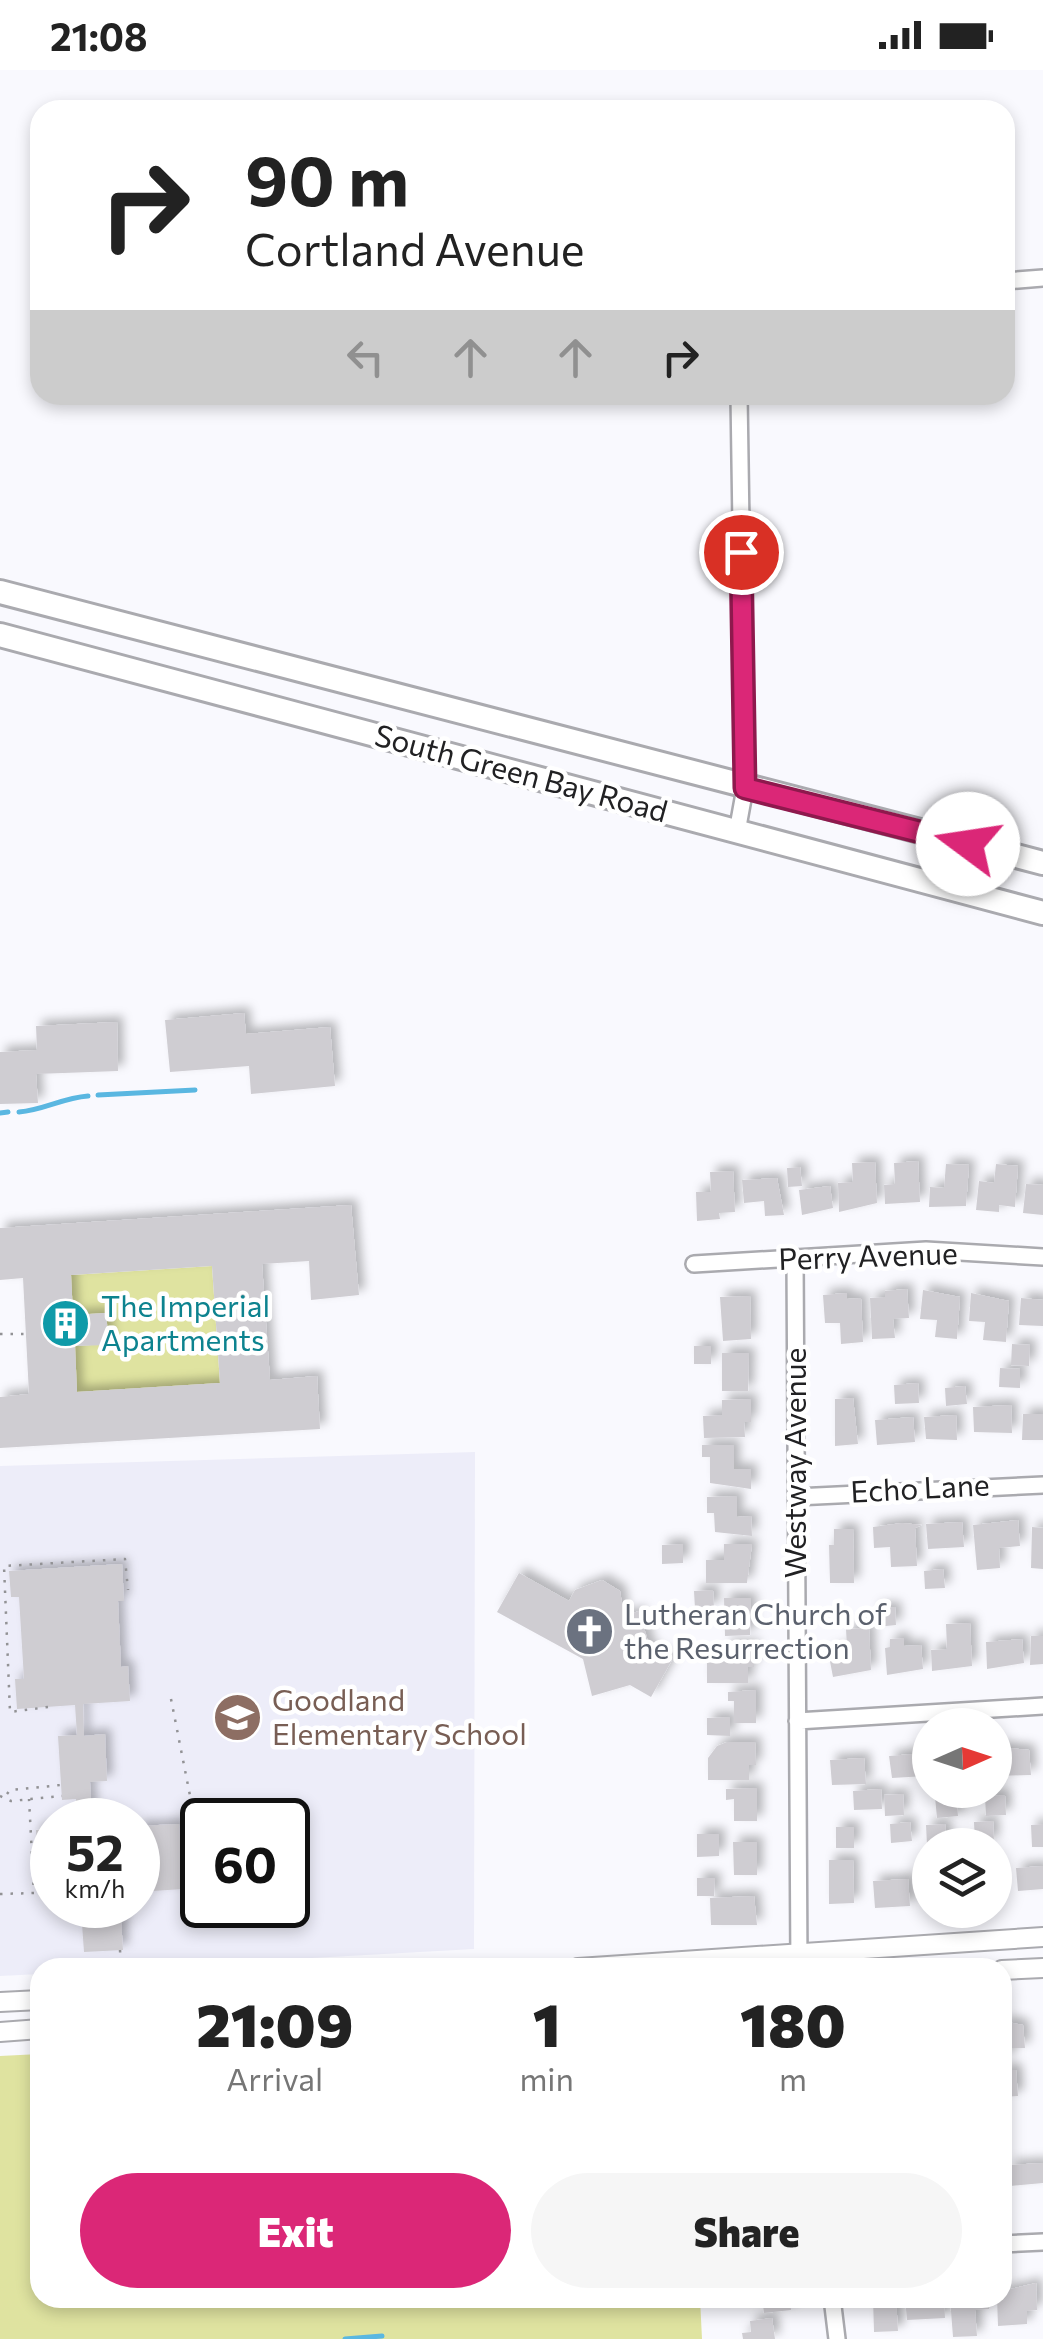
<!DOCTYPE html>
<style>
:root{--surface:#fff;--page:#f6f6f6;--text:#222;--muted:#767676;--accent:#db2777}
body{margin:0;font-family:Commissioner,sans-serif;background:var(--page);color:var(--text);height:100vh;display:flex;flex-direction:column;font-size:38px;white-space:nowrap}
*{box-sizing:border-box;margin:0}
p{font-size:32px;color:var(--muted)}
.icon{flex:none;width:55px;height:55px;fill:none;stroke:currentColor;stroke-width:2;stroke-linecap:round;stroke-linejoin:round}
.map{position:relative;flex:1;overflow:hidden}
.sheet{position:absolute;left:30px;top:1888px;width:982px;height:350px;display:flex;flex-direction:column;background:var(--surface);border-radius:30px;box-shadow:0 5px 15px #0003}
.sheet>*{flex:none}
.top-card{position:absolute;left:30px;top:30px;width:985px;height:305px;border-radius:30px;box-shadow:0 5px 15px #0003;background:#fff;color:var(--text);overflow:hidden}
.needle{width:65px;rotate:87deg}
.buttons{position:absolute;left:912px;top:1638px;display:grid;gap:20px}
.buttons a{display:grid;place-items:center;width:100px;height:100px;border-radius:50%;background:var(--surface);box-shadow:0 5px 15px #0003;font-size:50px}
.speed{position:absolute;left:30px;top:1728px;display:flex;gap:20px;font-size:50px;font-weight:700;text-align:center}
.speed>*{display:grid;place-content:center;width:130px;height:130px;border-radius:50%;background:var(--surface);box-shadow:0 5px 15px #0003;line-height:1}
.speed small{font-size:25px;font-weight:400}
.speed .limit{border:5px solid #111;border-radius:15px;background:#fff;color:#111}
.pin{position:absolute;display:grid;place-items:center;width:85px;height:85px;color:#fff;margin:-42px;border:5px solid #fff;border-radius:50%;box-shadow:0 2px 10px #0007}
.me{position:absolute;width:110px;margin:-55px;rotate:284deg;stroke-linejoin:round;filter:drop-shadow(0 0 8px #0008)}
.turn{display:flex;align-items:center;gap:35px;height:210px;padding:0 50px;font-size:45px}
.turn .icon{width:130px;height:130px;stroke-width:2.5}
.turn b{display:block;font-size:70px;line-height:85px}
.lanes{display:flex;align-items:center;height:95px;padding:0 50px;background:#0003;justify-content:center;gap:50px;direction:ltr}
.lanes .off{opacity:.35}
.eta{display:flex;justify-content:space-evenly;align-items:center;height:170px;text-align:center}
.eta b{font-size:60px;font-weight:800;line-height:70px}
.cta{display:flex;gap:20px;margin-top:auto;padding:20px 50px}
.cta a{flex:1;height:115px;border-radius:60px;background:var(--accent);color:#fff;font-size:40px;font-weight:800;line-height:115px;text-align:center}
.cta a+a{background:var(--page);color:var(--text)}
.status{display:flex;justify-content:space-between;align-items:center;height:70px;padding:0 50px;background:var(--surface);direction:ltr}
.status svg{height:28px;fill:currentColor}
.map>svg:first-child{display:block}
.built{fill:#ededf9;fill-rule:evenodd}
.green{fill:#dfe3a0}
.lines{fill:none;stroke-linecap:round;stroke-linejoin:round}
.stream{stroke:#5ab7e1;stroke-width:5}
.building{fill:#cfcdd2;fill-rule:evenodd;filter:url(#shadow)}
.minor-casing{stroke:#aaaaaf;stroke-width:20}
.tertiary-casing{stroke:#aaaaaf;stroke-width:22}
.primary-casing{stroke:#aaaaaf;stroke-width:28}
.path{stroke:#929295;stroke-width:2.5;stroke-dasharray:2.5 8;stroke-linecap:butt}
.minor{stroke:#fff;stroke-width:15}
.tertiary{stroke:#fff;stroke-width:18}
.primary{stroke:#fff;stroke-width:22}
.route-casing{stroke:#8e194d;stroke-width:25}
.route{stroke:#db2777;stroke-width:18}
.labels{text-anchor:middle;stroke-width:9;stroke-linejoin:round;paint-order:stroke}
.street-label{font-size:30px;fill:#212123;stroke:#fff}
.culture-label{font-size:30px;fill:#0d838f;stroke:#fff;text-anchor:start}
.worship-label{font-size:30px;fill:#5b616d;stroke:#fff;text-anchor:start}
.education-label{font-size:30px;fill:#785e54;stroke:#fff;text-anchor:start}
</style>
<div class="status"><b>21:08</b><svg viewBox="0 0 49 12"><path d="M0 12V9h3v3zM5 12V6h3v6zM10 12V3h3v9zM15 12V0h3v12zM26 1h20v11H26zM47 4h2v5h-2z"/></svg></div>
<div class="map">
<svg width="1043" height="2269" viewBox="0 0 1043 2269">
<defs>
<filter id="shadow"><feDropShadow dx="6" dy="-6" stdDeviation="5" flood-color="#0004"/></filter>
</defs>
<rect width="100%" height="100%" fill="#f9f9fe"/>
<path class="built" d="M475 1382 474 1879 153 1897 40 1898V1904L0 1906V1396ZM52 1750H138V1835H52ZM202 1750H288V1835H202Z"/>
<path class="green" d="M212 1196 220 1313 77 1322 75 1276 109 1274 106 1243 73 1245 71 1205Z
M40 1984V2228H700L702 2269H0V1986Z"/>
<g class="lines">
<path class="stream" d="M98 1025 195 1020
M19 1042C44 1040 62 1028 88 1026
M0 1043 8 1042
M345 2269 382 2266"/>
</g>
<path class="building" d="M244 943 246 964 330 957 335 1016 251 1024 249 996 170 1002 165 950Z
M117 952 118 1001 36 1004 38 1033 0 1034V982L37 980 36 956Z
M918 1091 920 1132 885 1134 884 1115 895 1114 894 1093Z
M875 1092 877 1133 839 1142 838 1113 853 1112 852 1093Z
M946 1094 969 1095 966 1136 929 1137 930 1117 944 1118Z
M996 1094 1018 1096 1015 1137 999 1135V1142L976 1140 979 1111 994 1113Z
M800 1097 802 1116 788 1117 787 1098Z
M733 1101 735 1142 719 1143 720 1149 697 1151 696 1122H711L710 1102Z
M777 1108 784 1145 765 1146 764 1131 744 1133 742 1110Z
M1026 1114 1043 1115V1145L1023 1143Z
M830 1116 833 1138 802 1145 799 1120Z
M351 1135 359 1225 311 1230 309 1191 262 1194 270 1310 317 1306 320 1359 0 1378V1327L29 1324 23 1208 0 1210V1158ZM212 1196 220 1313 77 1322 75 1276 109 1275 106 1243 73 1245 71 1205Z
M907 1219 909 1248 893 1249 895 1268 872 1269 870 1228 885 1227V1221Z
M923 1220 960 1227 957 1269 935 1267 937 1250 920 1249Z
M847 1223V1229L861 1228 863 1272 841 1274 840 1253H825L823 1225Z
M971 1223 1009 1231 1006 1272 983 1270 985 1252 969 1251Z
M750 1226 751 1269 723 1271 720 1227Z
M1021 1228 1043 1230V1256L1019 1255Z
M1012 1274 1030 1275 1029 1296 1011 1295Z
M694 1276H711V1294H694Z
M722 1283H749L748 1321H722Z
M1000 1298 1020 1299V1318L999 1317Z
M918 1313 919 1333 895 1334 894 1315Z
M965 1316 967 1334 946 1336 945 1318Z
M853 1328 858 1374 835 1376V1329Z
M751 1329V1352H744L745 1367 704 1368 703 1346 722 1345V1330Z
M1011 1335 1012 1363 974 1362 973 1337Z
M1023 1344H1043V1370H1022Z
M956 1345 957 1370 926 1369 924 1347Z
M913 1347 915 1372 877 1375 875 1350Z
M702 1375H734V1399H751V1419L710 1413V1387H702Z
M737 1426V1447L751 1446 752 1466 715 1462 714 1443H707V1427Z
M1018 1450 1020 1476 999 1478 1000 1498 977 1500 973 1455Z
M962 1452 964 1477 928 1479 926 1454Z
M902 1453 922 1455 915 1458 917 1496 891 1497 890 1477 874 1478 873 1457Z
M1032 1457 1043 1458V1499L1031 1498Z
M834 1459H853L854 1513H830L829 1475H834Z
M683 1474V1493L662 1494V1475Z
M724 1474H752L747 1513H706V1490H724Z
M122 1494 124 1531H118L121 1597 128 1596 130 1631 83 1634 84 1666 105 1664 107 1711 90 1712 92 1750H77L76 1729 62 1730 58 1666 77 1665 75 1635 17 1639 15 1609H24L19 1527H11L9 1501Z
M943 1499 945 1518 925 1519 924 1501Z
M519 1503 569 1531 575 1520 602 1510 620 1521 624 1546 639 1541 650 1578 672 1590 651 1627 630 1615 592 1626 583 1589 497 1542Z
M713 1520 714 1538 695 1539 694 1521Z
M724 1528H751L750 1565 725 1566Z
M895 1537 896 1555 876 1557 874 1538Z
M970 1553 972 1596 932 1601 931 1580 947 1579 946 1554Z
M869 1558 871 1600 833 1607 828 1581 847 1578 846 1559Z
M1031 1566H1043V1594L1030 1595Z
M904 1568V1576L921 1575 923 1599 887 1605 885 1578 890 1577V1569Z
M1022 1569 1024 1593 987 1599 986 1572Z
M725 1575H754V1597H748V1613H707V1591H725Z
M756 1620V1653H734V1631H728V1622Z
M730 1647V1666L707 1665V1648Z
M727 1672H755L756 1695H749V1710H708V1688L717 1676Z
M1009 1678 1029 1680 1031 1705 995 1706V1679Z
M925 1683 926 1706 892 1708 889 1686Z
M864 1688 866 1714 832 1715 830 1690Z
M757 1718V1751H734V1729L726 1730V1719Z
M881 1719 882 1739 854 1740 853 1721Z
M903 1724 904 1745 885 1746 884 1725Z
M956 1725 958 1746 937 1748 935 1727Z
M1005 1725 1006 1745 986 1746 985 1726Z
M993 1751 994 1772 975 1773 974 1752Z
M910 1752 912 1771 891 1773 890 1754Z
M179 1754 183 1819 138 1822V1756Z
M945 1754 947 1775H927L926 1755Z
M1043 1754V1777H1032L1031 1755Z
M836 1757H854V1778H836Z
M52 1759V1828H40L36 1760Z
M697 1764H719V1786L697 1787Z
M733 1772H757V1805H734Z
M829 1790H853L854 1833 829 1834Z
M1043 1796V1819L1018 1821 1016 1798Z
M697 1808H715L714 1826H697Z
M908 1809 910 1836 875 1838 873 1811Z
M754 1826 757 1855H711L710 1828Z
M87 1835H92L93 1853 115 1851 114 1835H120L123 1880 84 1882 82 1854 88 1853Z
M1007 1952 1023 1955 1025 1978H1012L1008 1987 1002 1988V1953Z
M1002 2000H1016L1018 2026 1002 2027Z
M1043 2093V2113L1010 2116 1009 2095Z
M1036 2213 1037 2240 1027 2241V2254L998 2256 997 2228H1002V2221Z
M762 2228H790L791 2240 764 2243Z
M873 2228H896L898 2261 874 2262Z
M905 2228H944L945 2248 907 2250Z
M950 2228H989V2239L975 2240 977 2266 953 2267Z
M772 2248 775 2269H743L742 2263 751 2262 750 2251Z"/>
<g class="lines">
<defs>
<path id="minor" d="M1005 211 1043 208
M737 762 745 718 739 325
M795 1188 799 1898
M694 1194 926 1180 1043 1187
M796 1427 1043 1415
M797 1651 1043 1636
M1002 2174 1043 2172
M832 2228 837 2269"/>
<path id="tertiary" d="M578 1898 1043 1867
M1002 1900 1043 1898
M0 1932 40 1930
M0 1962 40 1959"/>
<path id="primary" d="M0 522 1043 793
M0 565 1043 843"/>
</defs>
<use href="#minor" class="minor-casing"/>
<use href="#tertiary" class="tertiary-casing"/>
<use href="#primary" class="primary-casing"/>
<path class="path" d="M0 1264H26
M171 1629 195 1751
M48 1637 10 1642 4 1496 125 1489 128 1520
M7 1724 10 1720 61 1715
M0 1726 11 1731 62 1726
M0 1824 34 1823 29 1729
M120 1880 121 1898"/>
<use href="#minor" class="minor"/>
<use href="#tertiary" class="tertiary"/>
<use href="#primary" class="primary"/>
</g>
<g class="lines">
<defs>
<path id="route" d="M741 482 745 718 968 774"/>
</defs>
<use href="#route" class="route-casing"/>
<use href="#route" class="route"/>
</g>
<defs>
<symbol id="building-disc" viewBox="-11 -11 22 22"><circle r="9.5" fill="#0f9aa8" stroke="#fff"/><path d="M-4-6H4V6H1V3H-1V6H-4ZM-2.5-4.3h1.7v1.8h-1.7ZM.8-4.3h1.7v1.8H.8ZM-2.5-1h1.7V.8h-1.7ZM.8-1h1.7V.8H.8Z" fill="#fff"/></symbol>
<symbol id="church-disc" viewBox="-11 -11 22 22"><circle r="9.5" fill="#6b7280" stroke="#fff"/><path d="M-1.2-6h2.4v3.5h3.3v2.4h-3.3V6h-2.4V-.1h-3.3v-2.4h3.3Z" fill="#fff"/></symbol>
<symbol id="school-disc" viewBox="-11 -11 22 22"><circle r="9.5" fill="#8d6e63" stroke="#fff"/><path d="M0-5L7-2L0 1L-7-2ZM-4 1L0 2.5L4 1V4Q0 6-4 4Z" fill="#fff"/></symbol>
</defs>
<g fill-rule="evenodd">
<use href="#building-disc" x="38" y="1226" width="55" height="55"/>
<use href="#church-disc" x="562" y="1534" width="55" height="55"/>
<use href="#school-disc" x="210" y="1620" width="55" height="55"/>
</g>
<g class="labels">
<g class="street-label">
<text transform="translate(521 704) rotate(15)" y="10">South Green Bay Road</text>
<text transform="translate(868 1187) rotate(-2)" y="10">Perry Avenue</text>
<text transform="translate(796 1393) rotate(-90)" y="10">Westway Avenue</text>
<text transform="translate(920 1419) rotate(-3)" y="10">Echo Lane</text>
</g>
<g class="culture-label">
<text x="101" y="1247">The Imperial<tspan x="101" dy="34">Apartments</tspan></text>
</g>
<g class="worship-label">
<text x="624" y="1555">Lutheran Church of<tspan x="624" dy="34">the Resurrection</tspan></text>
</g>
<g class="education-label">
<text x="272" y="1641">Goodland<tspan x="272" dy="34">Elementary School</tspan></text>
</g>
</g>
</svg>
<div class="buttons">
<a><svg class="needle" viewBox="-14 -14 28 28"><path d="M0-13l5 13h-10z" fill="#e53935"/><path d="M0 13l5-13h-10z" fill="#767676"/></svg></a>
<a><svg class="icon" aria-label="layers" viewBox="0 0 24 24"><path d="M12 4l9 5-9 5-9-5zM3 14l9 5 9-5"/></svg></a>
</div>
<div class="speed"><div>52<small>km/h</small></div><div class="limit">60</div></div>
<div class="pin" style="left:741px;top:482px;background:#d93025"><svg class="icon" aria-label="arrive" viewBox="0 0 24 24"><path d="M6 21V4h12l-3 4 3 4H6"/></svg></div>
<svg class="me" style="left:968px;top:774px" viewBox="-20 -20 40 40"><circle r="19" fill="#fff"/><path d="M0-13L10 11 0 6-10 11z" fill="#db2777"/></svg>
<div class="top-card">
<div class="turn"><svg class="icon" aria-label="right" viewBox="0 0 24 24"><path d="M7 20v-9h11M14 6l5 5-5 5"/></svg><div><b>90 m</b>Cortland Avenue</div></div>
<div class="lanes"><svg class="icon off" aria-label="left" viewBox="0 0 24 24"><path d="M17 20v-9H6M10 6l-5 5 5 5"/></svg><svg class="icon off" aria-label="ahead" viewBox="0 0 24 24"><path d="M12 20V5M6 11l6-6 6 6"/></svg><svg class="icon off" aria-label="ahead" viewBox="0 0 24 24"><path d="M12 20V5M6 11l6-6 6 6"/></svg><svg class="icon" aria-label="right" viewBox="0 0 24 24"><path d="M7 20v-9h11M14 6l5 5-5 5"/></svg></div>
</div>
<section class="sheet">
<div class="eta">
<div><b>21:09</b><p>Arrival</p></div>
<div><b>1</b><p>min</p></div>
<div><b>180</b><p>m</p></div>
</div>
<div class="cta"><a>Exit</a><a>Share</a></div>
</section>
</div>
